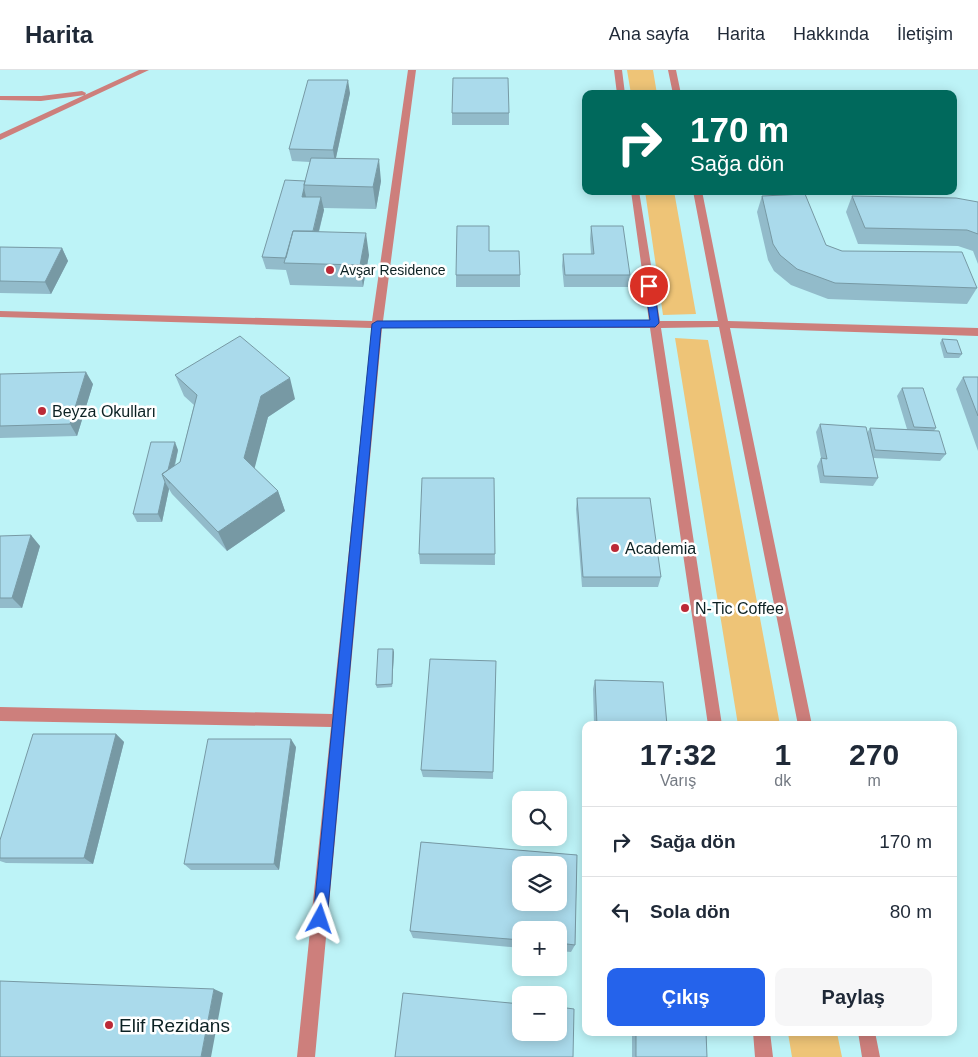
<!DOCTYPE html>
<html lang="tr">
<meta charset="utf-8">
<style>
:root{--surface:#fff;--page:#f6f6f7;--text:#1f2937;--muted:#747a83;--line:#e0e1e3;--accent:#2563eb}
body{margin:0;font-family:Arial,sans-serif;background:var(--page);color:var(--text);height:100vh;display:flex;flex-direction:column;font-size:19px;white-space:nowrap}
*{box-sizing:border-box;margin:0}
p{font-size:16px;color:var(--muted)}
.icon{flex:none;width:28px;height:28px;fill:none;stroke:currentColor;stroke-width:2;stroke-linecap:round;stroke-linejoin:round}
.map{position:relative;flex:1;overflow:hidden}
.panel{position:absolute;left:582px;top:651px;width:375px;height:315px;display:flex;flex-direction:column;background:var(--surface);border-radius:10px;box-shadow:0 2px 12px #0003}
.panel>*{flex:none}
.top-card{position:absolute;left:582px;top:20px;width:375px;height:105px;border-radius:10px;box-shadow:0 2px 12px #0003;background:#00695c;color:#fff;overflow:hidden}
.buttons{position:absolute;left:512px;top:721px;display:grid;gap:10px}
.buttons a{display:grid;place-items:center;width:55px;height:55px;border-radius:10px;background:var(--surface);box-shadow:0 2px 12px #0003;font-size:25px}
.pin{position:absolute;display:grid;place-items:center;width:42px;height:42px;color:#fff;margin:-21px;border:2px solid #fff;border-radius:50%;box-shadow:0 1px 5px #0007}
.me{position:absolute;width:55px;margin:-28px;rotate:5deg;stroke-linejoin:round;filter:drop-shadow(0 0 4px #0008)}
.turn{display:flex;align-items:center;gap:18px;height:105px;padding:0 25px;font-size:22px}
.turn .icon{width:65px;height:65px;stroke-width:2.5}
.turn b{display:block;font-size:35px;line-height:42px}
.eta{display:flex;justify-content:space-evenly;align-items:center;height:85px;text-align:center}
.eta b{font-size:30px;font-weight:700;line-height:35px}
.primary-button{display:flex;gap:10px;margin-top:auto;padding:10px 25px}
.primary-button a{flex:1;height:58px;border-radius:10px;background:var(--accent);color:#fff;font-size:20px;font-weight:700;line-height:58px;text-align:center}
.primary-button a+a{background:var(--page);color:var(--text)}
ul{padding:0;list-style:none}
li{display:flex;align-items:center;gap:15px;height:70px;padding:0 25px;border-top:1px solid var(--line)}
li div{flex:1}
li b{display:block;font-size:19px}
li em{font-style:normal}
header{display:flex;align-items:center;gap:30px;box-sizing:border-box;height:70px;padding:0 25px;background:var(--surface);border-bottom:1px solid var(--line)}
header strong{font-size:24px}
nav{display:flex;gap:28px;margin-inline-start:auto;font-size:18px}
.map>svg:first-child{display:block}
.green{fill:#eec477}
.lines{fill:none;stroke-linecap:round;stroke-linejoin:round}
.minor{fill:#cd7f7c;fill-rule:evenodd}
.wall{fill:#92bbca;fill-rule:evenodd}
.shaded-wall{fill:#7799a4}
.building{fill:#aadaeb;stroke:#7799a4;fill-rule:evenodd}
.route{fill:#2563eb;stroke:#184099}
.poi-dot{fill:#bb2a37;stroke:#fff;stroke-width:2}
.labels{text-anchor:middle;stroke-width:5;stroke-linejoin:round;paint-order:stroke}
.far-poi-label{font-size:14px;fill:#0c2123;stroke:#fff;text-anchor:start}
.poi-label{font-size:16px;fill:#0c2123;stroke:#fff;text-anchor:start}
.near-poi-label{font-size:19px;fill:#0c2123;stroke:#fff;text-anchor:start}
</style>
<header>
<strong>Harita</strong>
<nav><a>Ana sayfa</a><a>Harita</a><a>Hakkında</a><a>İletişim</a></nav>
</header>
<div class="map">
<svg width="978" height="987" viewBox="0 0 978 987">
<rect width="100%" height="100%" fill="#bdf3f7"/>
<path class="green" d="M627 0H653L657 24H631Z
M645 121H674L696 244 663 245Z
M675 268 708 270 780 655H738Z
M788 963H837L842 987H792Z"/>
<g class="lines">
<path class="minor" d="M139 0H149L0 70V64Z
M408 0H416L383 251H649L631 121H639L660 251H718L693 121H702L728 251 978 258V266L730 258 812 655H798L719 257 661 258 722 655H708L650 258H382L315 987H297L331 657 0 651V637L332 644 372 258 0 247V241L372 251Z
M614 0H622L625 24H617Z
M668 0H676L681 24H673Z
M82 21 86 23 85 25 41 31 0 30V26H41Z
M753 962H770L773 987H755Z
M858 962H875L880 987H862Z"/>
</g>
<path class="wall" d="M350 23 336 88 381 111 376 139 323 138 324 140 319 162 369 185 363 217 290 215 286 200 266 199 262 187 305 111 310 92 292 91 289 79Z
M452 43H509V55H452Z
M762 126 826 175 842 181 977 218 967 234 828 229 791 215 774 201 768 190 757 142Z
M852 126 978 132V194L973 181 958 176 858 174 846 142Z
M591 156 630 205 628 217H564L562 196 563 184H591L590 169Z
M0 177 62 178 68 191 51 224 0 223Z
M489 181 520 205V217H456V205Z
M942 269 962 284 959 288H944L940 273Z
M0 304 93 314 77 366 0 368Z
M175 305 295 329 268 347 254 398 278 421 285 441 227 481 172 424 169 419 162 452H137L133 444 178 380 175 396 180 392 194 335 184 326Z
M963 307H978V381L956 319Z
M902 318 936 358 934 361 946 384 940 391 873 388 878 408 873 416 820 413 817 396 821 388 816 362 820 354 867 363 870 358 907 359 897 326Z
M494 408 495 495 420 494 419 484Z
M577 428 661 507 658 517H582L576 439Z
M0 466 40 476 22 538H0Z
M394 582 392 617 377 618 376 615Z
M496 591 493 709 423 707 421 700Z
M595 610 667 655H594L593 619Z
M116 664 124 672 93 794 6 793 0 791V770Z
M296 677 279 800H191L184 794Z
M421 772 577 785 575 875 571 882 559 881V860H521V878L413 868 410 861ZM521 795H559V832H521Z
M632 962H706L707 987H632Z"/>
<path class="shaded-wall" d="M348 10 350 23 335 92 333 80Z
M379 89 381 111 376 139 373 117Z
M304 118 307 131 302 127Z
M321 127 324 140 314 180 312 168Z
M366 163 369 185 363 217 360 195Z
M62 178 68 191 51 224 45 212Z
M86 302 93 314 77 366 70 354Z
M290 308 295 329 268 347 252 408 244 388 261 326Z
M175 372 178 380 170 414 166 409Z
M165 412 169 419 162 452 158 444Z
M278 421 285 441 227 481 218 462Z
M31 465 40 476 22 538 12 528Z
M393 579 394 582 392 617V614Z
M116 664 124 672 93 794 84 788Z
M291 669 296 677 279 800 274 794Z
M214 919 223 923 211 987H201Z"/>
<path class="building" d="M453 8H508L509 43H452Z
M308 10H348L333 80 289 79Z
M311 88 379 89 373 117 304 115Z
M285 110 305 111 304 115V118L302 127H321L313 161H293L286 188 262 187Z
M805 124 826 175 842 181 962 182 977 218 835 213 797 199 780 185 773 174 762 126Z
M852 126 956 128 978 132V164L967 160 865 158Z
M457 156H489V181H519L520 205H456Z
M591 156H623L630 205H565L563 184H594Z
M293 161 366 163 360 195 284 193Z
M0 177 62 178 45 212 0 211Z
M240 266 290 308 261 326 244 388 278 421 218 462 162 404 180 392 197 325 175 305Z
M942 269 957 270 962 284 947 283Z
M86 302 70 354 0 356V304Z
M963 307H978V346Z
M902 318H923L936 358 914 357Z
M820 354 866 357 878 408 824 406 821 388 827 389Z
M870 358 939 361 946 384 875 380Z
M151 372H175L168 400 162 404 165 412 158 444H133Z
M422 408H494L495 484H419Z
M577 428H650L661 507H583Z
M31 465 12 528H0V466Z
M378 579H393L392 614 376 615Z
M430 589 496 591 493 702 421 700Z
M595 610 663 612 667 655H597Z
M33 664H116L84 788H0V770Z
M208 669H291L274 794H184Z
M421 772 577 785 575 875 559 873V860H521V870L410 861ZM521 795H559V832H521Z
M0 911 214 919 201 987H0Z
M403 923 521 934V962H559V937L574 939 573 987H395Z
M636 962H706L707 987H636Z"/>
<path class="route" d="M649 213 654 216 659 253 655 257 381 258 327 849 325 854 320 856 315 854 313 849 372 254 377 251 650 250 645 216Z"/>
<g class="poi-dot">
<circle cx="330" cy="200" r="5"/>
<circle cx="42" cy="341" r="5"/>
<circle cx="615" cy="478" r="5"/>
<circle cx="685" cy="538" r="5"/>
<circle cx="109" cy="955" r="5"/>
</g>
<g class="labels">
<g class="far-poi-label">
<text x="340" y="205">Avşar Residence</text>
</g>
<g class="poi-label">
<text x="52" y="347">Beyza Okulları</text>
<text x="625" y="484">Academia</text>
<text x="695" y="544">N-Tic Coffee</text>
</g>
<g class="near-poi-label">
<text x="119" y="962">Elif Rezidans</text>
</g>
</g>
</svg>
<div class="buttons">
<a><svg class="icon" aria-label="search" viewBox="0 0 24 24"><circle cx="10" cy="10" r="6"/><path d="M15 15l6 6"/></svg></a>
<a><svg class="icon" aria-label="layers" viewBox="0 0 24 24"><path d="M12 4l9 5-9 5-9-5zM3 14l9 5 9-5"/></svg></a>
<a>+</a>
<a>−</a>
</div>
<div class="pin" style="left:649px;top:216px;background:#d93025"><svg class="icon" aria-label="arrive" viewBox="0 0 24 24"><path d="M6 21V4h12l-3 4 3 4H6"/></svg></div>
<svg class="me" style="left:320px;top:849px" viewBox="-20 -20 40 40"><path d="M0-17L14 15 0 8-14 15z" fill="#2563eb" stroke="#fff" stroke-width="4"/></svg>
<div class="top-card">
<div class="turn"><svg class="icon" aria-label="right" viewBox="0 0 24 24"><path d="M7 20v-9h11M14 6l5 5-5 5"/></svg><div><b>170 m</b>Sağa dön</div></div>
</div>
<section class="panel">
<div class="eta">
<div><b>17:32</b><p>Varış</p></div>
<div><b>1</b><p>dk</p></div>
<div><b>270</b><p>m</p></div>
</div>
<ul>
<li><svg class="icon" aria-label="right" viewBox="0 0 24 24"><path d="M7 20v-9h11M14 6l5 5-5 5"/></svg><div><b>Sağa dön</b></div><em>170 m</em></li>
<li><svg class="icon" aria-label="left" viewBox="0 0 24 24"><path d="M17 20v-9H6M10 6l-5 5 5 5"/></svg><div><b>Sola dön</b></div><em>80 m</em></li>
</ul>
<div class="primary-button"><a>Çıkış</a><a>Paylaş</a></div>
</section>
</div>
